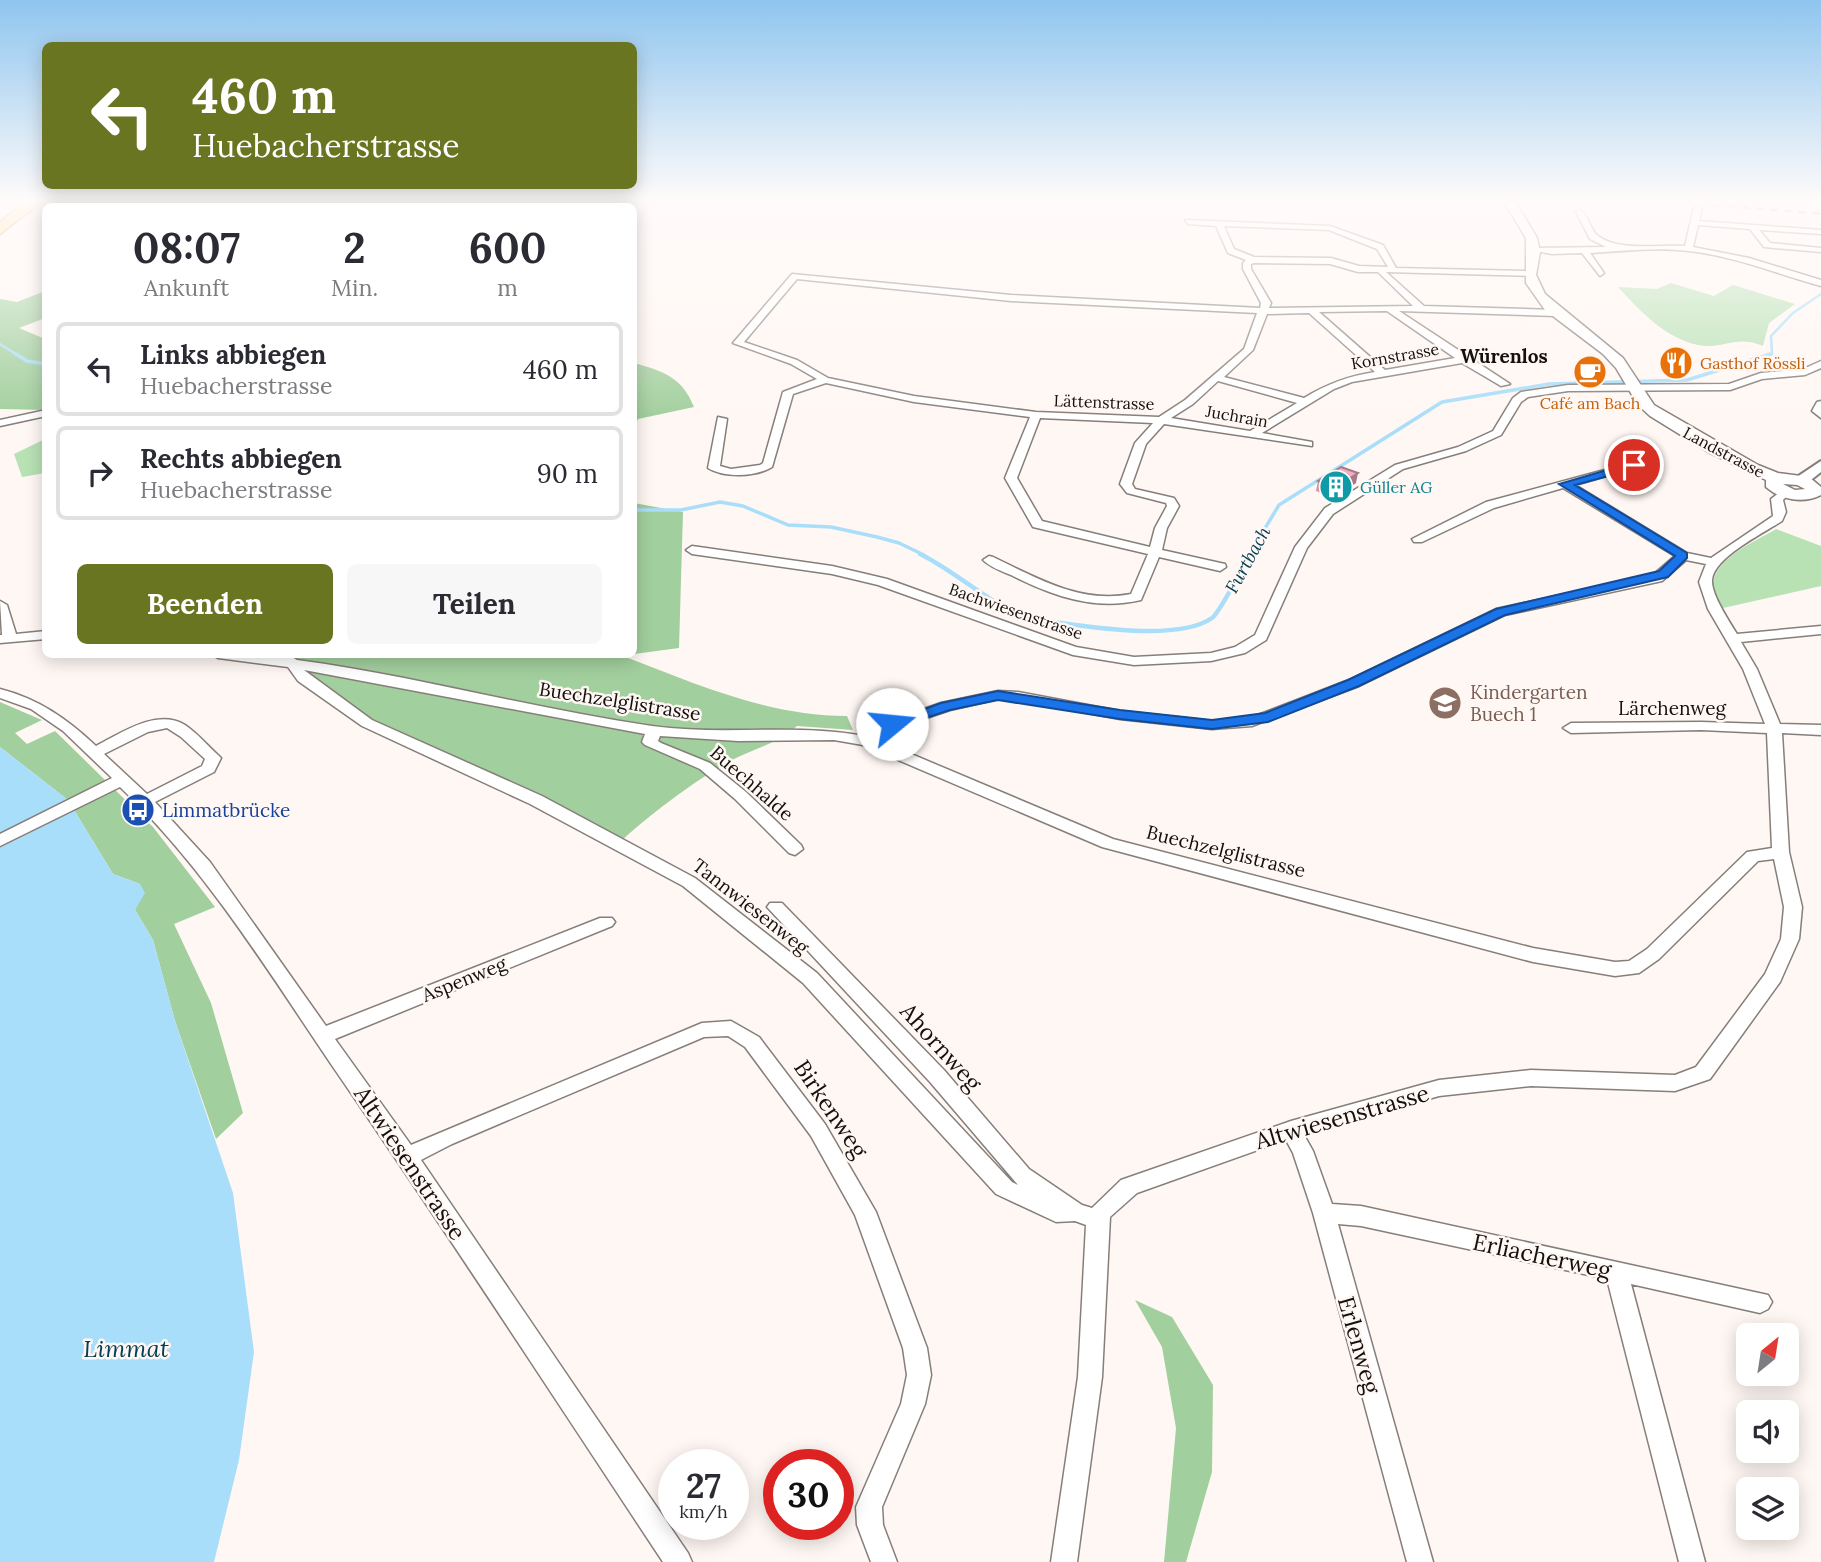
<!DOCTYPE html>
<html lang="de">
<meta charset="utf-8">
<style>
:root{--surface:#fff;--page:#f7f7f7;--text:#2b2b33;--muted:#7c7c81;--line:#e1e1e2;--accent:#697521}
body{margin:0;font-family:Lora,serif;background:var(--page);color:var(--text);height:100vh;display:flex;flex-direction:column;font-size:26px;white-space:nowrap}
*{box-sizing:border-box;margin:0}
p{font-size:23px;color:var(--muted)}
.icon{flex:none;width:38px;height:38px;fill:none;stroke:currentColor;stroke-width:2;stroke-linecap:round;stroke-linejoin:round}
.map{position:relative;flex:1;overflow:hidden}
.sheet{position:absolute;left:42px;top:203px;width:595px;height:455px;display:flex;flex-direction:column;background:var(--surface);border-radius:10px;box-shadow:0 4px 18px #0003}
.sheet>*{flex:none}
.top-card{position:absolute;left:42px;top:42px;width:595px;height:147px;border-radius:10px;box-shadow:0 4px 18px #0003;background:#697521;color:#fff;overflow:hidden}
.needle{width:46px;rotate:30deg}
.tools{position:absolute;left:1736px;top:1323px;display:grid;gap:14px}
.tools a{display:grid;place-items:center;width:63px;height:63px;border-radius:10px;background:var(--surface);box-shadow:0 4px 18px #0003;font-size:35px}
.speed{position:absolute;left:658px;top:1449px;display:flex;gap:14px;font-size:35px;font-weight:700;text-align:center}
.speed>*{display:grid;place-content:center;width:91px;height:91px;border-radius:50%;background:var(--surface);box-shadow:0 4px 18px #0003;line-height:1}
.speed small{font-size:18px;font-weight:400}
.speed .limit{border:10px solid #d22;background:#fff;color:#111}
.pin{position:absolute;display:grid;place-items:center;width:60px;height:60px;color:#fff;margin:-30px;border:4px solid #fff;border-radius:50%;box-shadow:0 2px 7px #0007}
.me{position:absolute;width:77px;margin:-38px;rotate:73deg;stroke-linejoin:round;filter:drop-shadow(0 0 5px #0008)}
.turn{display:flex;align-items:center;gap:24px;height:147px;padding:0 35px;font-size:32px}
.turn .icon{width:91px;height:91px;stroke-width:2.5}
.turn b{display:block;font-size:49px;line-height:60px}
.eta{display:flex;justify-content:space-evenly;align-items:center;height:119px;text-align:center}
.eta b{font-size:42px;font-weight:800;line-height:49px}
.primary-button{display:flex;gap:14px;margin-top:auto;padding:14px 35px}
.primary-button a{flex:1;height:80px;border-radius:10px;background:var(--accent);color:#fff;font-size:28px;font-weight:800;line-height:80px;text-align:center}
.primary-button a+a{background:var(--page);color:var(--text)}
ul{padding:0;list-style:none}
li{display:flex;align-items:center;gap:21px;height:94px;margin:0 14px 10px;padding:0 21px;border:4px solid var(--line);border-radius:10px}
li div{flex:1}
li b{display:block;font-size:26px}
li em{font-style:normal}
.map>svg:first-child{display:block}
.green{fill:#b8e1b4}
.forest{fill:#a2cf9e}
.water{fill:#a9defa}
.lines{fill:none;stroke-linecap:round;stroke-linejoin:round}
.stream-far2{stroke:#a9defa;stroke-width:2.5}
.stream-far1{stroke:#a9defa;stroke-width:3.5}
.stream{stroke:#a9defa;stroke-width:4.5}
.minor-casing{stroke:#867e79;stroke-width:3}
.tertiary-casing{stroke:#867e79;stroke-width:4}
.secondary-casing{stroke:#867e79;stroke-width:3}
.motorway-casing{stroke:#ac8b49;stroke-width:3}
.minor{fill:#fff;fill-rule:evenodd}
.tertiary{fill:#fff;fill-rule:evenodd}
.secondary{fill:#fff;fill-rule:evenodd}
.motorway{fill:#ffcd69;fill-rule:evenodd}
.rail{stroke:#75706d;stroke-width:2.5;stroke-dasharray:7 7;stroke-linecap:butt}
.wall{fill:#ce95a8}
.shaded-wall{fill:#a87988}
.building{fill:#f0adc3;stroke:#a87988;stroke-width:2}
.route{fill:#1a73e8;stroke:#114b97;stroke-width:2}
.labels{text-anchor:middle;stroke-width:5;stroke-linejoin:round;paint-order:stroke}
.far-street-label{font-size:16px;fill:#13100e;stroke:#fff7f3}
.far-food-label{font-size:16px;fill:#c56008;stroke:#fff7f3;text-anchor:start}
.far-culture-label{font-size:16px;fill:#0d838f;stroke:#fff7f3;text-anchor:start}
.far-water-label{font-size:18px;font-style:italic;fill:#033f55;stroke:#fff7f3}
.far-quarter-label{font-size:19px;font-weight:bold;fill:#13100e;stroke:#fff7f3}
.education-label{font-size:19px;fill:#785e54;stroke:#fff7f3;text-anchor:start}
.street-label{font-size:19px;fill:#13100e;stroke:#fff7f3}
.transit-label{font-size:19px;fill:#164399;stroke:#fff7f3;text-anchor:start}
.near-street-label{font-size:23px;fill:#13100e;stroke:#fff7f3}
.near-water-label{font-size:24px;font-style:italic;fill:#033f55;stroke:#fff7f3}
</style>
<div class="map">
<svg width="1821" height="1562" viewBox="0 0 1821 1562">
<rect width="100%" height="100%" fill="#fff7f3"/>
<path class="green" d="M1671 283 1714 296 1733 285 1795 304 1769 323 1763 346C1737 334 1722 350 1698 345 1665 338 1640 311 1618 287L1657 289Z
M45 439V473L22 477 14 454Z
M1776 529 1821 546V586L1723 608C1720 603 1714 595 1713 588 1711 559 1755 542 1776 529Z"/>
<path class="forest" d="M118 200H309L315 206H125Z
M435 200H531L521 206H432L439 205Z
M45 291V318L19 328 45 339V410L0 409V299L17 302Z
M634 363C663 371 682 377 694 407L638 419 634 429Z
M634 503 683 512 679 648 634 654Z
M282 655H627L623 656C696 684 768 716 847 716L853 730 797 726C779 743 758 747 736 758 702 775 646 817 618 844L367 723 298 673Z
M0 702 42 720 15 733 27 744 55 731 153 827 215 907 174 924 211 1003 243 1113 216 1139 175 1021 153 940 135 910 140 884 113 874 68 800 0 747Z
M1135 1300 1172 1317 1213 1385 1212 1472 1186 1562H1164L1176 1428 1162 1347Z"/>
<path class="water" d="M0 747 68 800 113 874 140 884 145 893 135 910 153 940 175 1021 233 1193 254 1352 239 1460 214 1562H0Z"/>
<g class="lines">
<path class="stream-far2" d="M0 344 19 356
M1766 356 1772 354 1771 336 1793 313 1821 294"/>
<path class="stream-far1" d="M16 354 27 361 46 364
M634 399V405
M634 510H681L720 502 743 506 788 525 831 527 877 537 899 543 924 555
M1249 555 1279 505 1442 402 1549 384 1687 380 1771 354"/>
<path class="stream" d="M920 554C957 572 989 604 1027 618 1070 624 1175 644 1212 618 1221 611 1243 566 1250 554"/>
<defs>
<path id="minor" d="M1698 205 1702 207 1699 221 1821 230V234L1759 230 1770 243 1821 248V252L1764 247 1750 229 1698 225 1693 247 1749 258 1821 280V286C1777 274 1734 256 1689 251 1656 247 1623 251 1590 253L1604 273 1600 276 1582 253 1552 254 1530 250 1534 248 1606 247 1590 239 1576 212 1580 210C1589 216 1590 230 1598 236 1619 252 1660 244 1685 246L1694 207Z
M1185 220 1330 226 1383 245 1396 268 1529 271 1533 274 1532 276 1386 272 1424 306 1555 310 1560 313 1555 316 1399 311 1510 384 1501 386 1462 363 1352 382 1334 389 1262 433 1312 442V446L1164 424 1146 444 1132 484 1135 489 1174 498 1179 506 1167 528 1162 550 1225 564 1226 567 1220 571 1159 557 1141 600C1094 611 1053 596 1011 575 1001 571 990 567 983 560L989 556 993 557C1037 578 1081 604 1131 594L1148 554 1033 527 1005 478 1030 417 914 402 826 383 793 394 772 467C756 477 724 478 708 468L718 417 727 419 720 466 731 469 760 465 763 463 783 392 817 379 791 364 733 343 792 274 1011 295 1260 308 1261 303 1243 269V263L1246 260 1228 253 1216 226 1188 224ZM1224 226 1329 230 1377 249 1388 267 1359 266 1331 258 1254 257 1234 249ZM1254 263 1330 264 1358 272H1378L1413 306 1269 308 1271 303 1251 269V264ZM797 279 1011 301 1257 313 1244 349 1185 400 1159 417 1036 412 914 396 828 378 797 360 744 342ZM1387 311 1455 358 1385 370 1319 312ZM1309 313 1375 372C1348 376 1327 384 1304 398L1224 377 1253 350 1267 314ZM1218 381 1297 403 1250 431 1171 418 1193 404ZM1040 418 1153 423 1135 443 1120 484 1127 493 1166 503 1167 506 1155 528 1150 547 1042 521 1017 478Z
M1821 361V368L1805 375 1762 379 1730 390 1568 391 1528 397 1521 402 1501 435 1466 451 1403 469 1333 514 1307 548 1266 640 1245 653 1211 661 1134 665 1073 655 878 585 832 574 692 554 686 550 692 546 832 566 887 579 1076 647 1134 657 1211 653 1235 647 1255 635 1295 547 1325 508 1395 465 1458 447 1493 431 1513 398 1521 392 1568 385 1729 384 1761 373 1803 369Z
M1821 401V418L1812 411 1817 402Z
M46 410V416L0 426V420Z
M1634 462 1640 465 1638 467 1575 485 1687 553 1711 558 1773 516 1771 499 1785 488 1791 492 1783 500 1786 512 1782 521C1764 533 1714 557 1712 580 1711 594 1729 621 1737 634L1821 626V634L1741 642 1757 669 1780 724 1821 725V735L1782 733 1789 852 1802 907 1799 939 1780 982 1710 1079 1675 1091 1531 1086 1439 1096 1304 1135 1313 1151 1332 1204 1361 1206 1768 1295 1772 1302 1768 1309 1760 1313 1631 1284 1705 1562H1679L1607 1279 1361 1226 1338 1224 1433 1562H1407L1313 1213 1293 1153 1286 1140 1137 1193 1110 1217 1102 1377 1077 1562H1051L1078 1377 1086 1225 1075 1221 1056 1222 996 1194 803 983 683 886 530 804 362 726 298 681 288 667 218 658 211 654C231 654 274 660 289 655L297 660C417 676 533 709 652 726 723 736 795 723 864 736L887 722 941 703 998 691 1018 692 1120 711 1212 721 1250 718 1349 680 1496 609 1653 575 1675 556 1563 488 1494 508 1422 542H1414L1412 539 1486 502ZM1686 560 1706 564 1699 582 1708 609 1743 669 1765 724 1701 722 1571 723 1563 728 1571 733 1701 730 1767 733 1772 848 1747 852 1647 949 1629 961 1615 962 1533 948 1113 839 878 740 897 728 950 710 998 699 1018 700 1120 719 1212 729 1252 726 1359 686 1505 615 1662 581ZM304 670 645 734 642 742 645 745 700 769 735 799 789 853 795 855 803 849 801 845 746 792 710 763 661 743 658 741 660 736 738 741 834 740 863 745 1102 847 1533 962 1615 976 1639 973 1659 959 1758 861 1774 859 1784 907 1781 939 1765 974 1696 1067 1675 1075 1531 1070 1439 1080 1291 1121 1121 1180 1092 1208 1082 1205 1029 1169 944 1070 782 903H770L767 907 930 1082 1018 1185 1012 1182 817 973 695 878 542 796 372 720Z
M0 601 7 605 16 634 46 631V639L0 643V635H2Z
M0 689C39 699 67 719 96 746 121 733 157 708 185 725 197 733 207 745 218 755L221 758 214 772 155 802 210 862 326 1026 600 918H612L615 922 612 926 335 1039 411 1145 702 1023 731 1021 759 1037 825 1124 876 1212 927 1348 931 1375 925 1404 882 1507 883 1525 897 1562H871L857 1525 856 1507 901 1404 907 1375 903 1348 855 1215 811 1136 745 1047 728 1036 704 1037 452 1144 421 1160 688 1553 692 1562H663C553 1396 444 1228 331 1064 266 968 205 868 120 787L0 846V834L112 778 63 731 31 709 0 698ZM167 728 181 737 205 759 202 766 147 794 104 754 148 732Z"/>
<path id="tertiary" d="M1821 461V472L1807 483H1797V477Z"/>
<path id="secondary" d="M1503 200H1514L1537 238 1540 252 1536 275 1545 294 1623 358 1654 405 1758 465 1778 473 1809 477 1821 487V495C1803 504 1781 500 1766 487V480L1710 453 1650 416 1638 405 1616 368 1603 354 1545 310 1526 283V238ZM1783 484 1797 485 1805 489 1795 490Z"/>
<path id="motorway" d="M28 200H44L0 234V222Z"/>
</defs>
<use href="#minor" class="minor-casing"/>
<use href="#tertiary" class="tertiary-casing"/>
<use href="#secondary" class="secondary-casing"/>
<use href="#motorway" class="motorway-casing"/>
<use href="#minor" class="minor"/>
<use href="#tertiary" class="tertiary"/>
<use href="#secondary" class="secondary"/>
<use href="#motorway" class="motorway"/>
<path class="rail" d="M1659 200 1821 214"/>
</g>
<path class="wall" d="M1318 481 1356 483 1334 497 1316 491Z"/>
<path class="shaded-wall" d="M1358 473 1356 483 1334 497 1336 487Z"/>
<path class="building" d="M1341 467 1358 473 1336 487 1318 481Z"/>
<linearGradient id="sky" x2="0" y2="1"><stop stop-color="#8fc5ef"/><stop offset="0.48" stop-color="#fffbfa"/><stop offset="1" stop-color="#fffbfa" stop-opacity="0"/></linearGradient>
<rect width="1821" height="419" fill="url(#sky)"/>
<path class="route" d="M1634 462 1640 465 1638 468 1575 485 1687 553V558L1668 577 1505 615 1359 686 1268 722 1212 729 1120 719 998 700 950 710 892 729 884 724 941 703 998 691 1120 710 1212 720 1265 713 1348 680 1496 609 1659 571 1675 556 1559 484Z"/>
<defs>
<symbol id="restaurant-disc" viewBox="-11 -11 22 22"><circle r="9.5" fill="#e8710a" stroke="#fff7f3"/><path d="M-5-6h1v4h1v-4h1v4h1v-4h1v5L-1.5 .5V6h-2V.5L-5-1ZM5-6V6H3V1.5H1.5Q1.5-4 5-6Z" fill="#fff"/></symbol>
<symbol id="cafe-disc" viewBox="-11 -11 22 22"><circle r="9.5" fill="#e8710a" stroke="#fff7f3"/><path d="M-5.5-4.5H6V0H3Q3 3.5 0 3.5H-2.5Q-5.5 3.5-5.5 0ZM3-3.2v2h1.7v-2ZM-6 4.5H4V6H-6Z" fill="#fff"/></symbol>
<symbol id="building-disc" viewBox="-11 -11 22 22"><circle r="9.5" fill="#0f9aa8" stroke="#fff7f3"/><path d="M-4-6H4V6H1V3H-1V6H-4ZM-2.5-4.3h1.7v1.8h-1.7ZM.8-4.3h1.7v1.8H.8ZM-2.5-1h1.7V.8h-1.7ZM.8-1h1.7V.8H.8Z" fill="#fff"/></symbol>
<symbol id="school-disc" viewBox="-11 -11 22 22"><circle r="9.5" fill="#8d6e63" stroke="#fff7f3"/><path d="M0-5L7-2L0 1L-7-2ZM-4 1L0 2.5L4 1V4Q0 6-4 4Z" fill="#fff"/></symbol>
<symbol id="bus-disc" viewBox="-11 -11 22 22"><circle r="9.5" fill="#1a4fb4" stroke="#fff7f3"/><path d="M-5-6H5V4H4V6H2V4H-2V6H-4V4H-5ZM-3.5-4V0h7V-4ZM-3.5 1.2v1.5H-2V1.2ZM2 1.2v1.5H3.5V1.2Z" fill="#fff"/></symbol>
</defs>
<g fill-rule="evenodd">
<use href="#restaurant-disc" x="1657" y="344" width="38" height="38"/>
<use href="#cafe-disc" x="1571" y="353" width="38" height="38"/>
<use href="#building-disc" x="1317" y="468" width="38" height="38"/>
<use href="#school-disc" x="1426" y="684" width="38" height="38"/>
<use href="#bus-disc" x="119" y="791" width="38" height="38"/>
</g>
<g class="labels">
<g class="far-street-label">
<text transform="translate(1395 356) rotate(-10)" y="6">Kornstrasse</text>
<text transform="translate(1104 402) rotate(2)" y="6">Lättenstrasse</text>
<text transform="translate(1237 416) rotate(10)" y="6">Juchrain</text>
<text transform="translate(1724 452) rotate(28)" y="6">Landstrasse</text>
<text transform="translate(1016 611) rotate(19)" y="6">Bachwiesenstrasse</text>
</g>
<g class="far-food-label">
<text x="1700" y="369">Gasthof Rössli</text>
<text x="1590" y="409" text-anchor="middle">Café am Bach</text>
</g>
<g class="far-culture-label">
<text x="1360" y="493">Güller AG</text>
</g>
<g class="far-water-label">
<text transform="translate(1248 560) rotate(-61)" y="6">Furtbach</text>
</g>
<g class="far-quarter-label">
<text x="1504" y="363">Würenlos</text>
</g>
<g class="education-label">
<text x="1470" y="699">Kindergarten<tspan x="1470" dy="22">Buech 1</tspan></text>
</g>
<g class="street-label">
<text transform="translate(620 701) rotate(9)" y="7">Buechzelglistrasse</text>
<text x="1672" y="715">Lärchenweg</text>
<text transform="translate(752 783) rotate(41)" y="7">Buechhalde</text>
<text transform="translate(1226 851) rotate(14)" y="7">Buechzelglistrasse</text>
<text transform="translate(751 906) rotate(38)" y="7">Tannwiesenweg</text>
<text transform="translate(464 979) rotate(-22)" y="7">Aspenweg</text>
</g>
<g class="transit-label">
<text x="162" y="817">Limmatbrücke</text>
</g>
<g class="near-street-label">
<text transform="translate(941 1047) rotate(48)" y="8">Ahornweg</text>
<text transform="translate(831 1109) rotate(56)" y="8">Birkenweg</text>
<text transform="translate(1342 1117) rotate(-16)" y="8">Altwiesenstrasse</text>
<text transform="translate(410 1163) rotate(56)" y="8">Altwiesenstrasse</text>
<text transform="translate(1542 1256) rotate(12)" y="8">Erliacherweg</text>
<text transform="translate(1359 1345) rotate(74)" y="8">Erlenweg</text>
</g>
<g class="near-water-label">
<text x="126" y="1357">Limmat</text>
</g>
</g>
</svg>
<div class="tools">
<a><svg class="needle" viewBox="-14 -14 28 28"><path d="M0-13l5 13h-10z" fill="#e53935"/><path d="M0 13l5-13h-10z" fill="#7c7c81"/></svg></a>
<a><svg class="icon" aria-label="sound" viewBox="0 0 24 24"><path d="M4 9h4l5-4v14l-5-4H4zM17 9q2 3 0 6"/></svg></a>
<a><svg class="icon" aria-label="layers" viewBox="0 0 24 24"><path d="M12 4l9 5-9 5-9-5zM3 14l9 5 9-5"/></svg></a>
</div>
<div class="speed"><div>27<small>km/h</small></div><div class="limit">30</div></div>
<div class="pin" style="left:1634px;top:465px;background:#d93025"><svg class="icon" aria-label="arrive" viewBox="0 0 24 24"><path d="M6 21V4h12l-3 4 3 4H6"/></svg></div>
<svg class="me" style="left:892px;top:724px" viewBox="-20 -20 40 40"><circle r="19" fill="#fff"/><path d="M0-13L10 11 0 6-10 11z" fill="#1a73e8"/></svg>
<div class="top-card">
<div class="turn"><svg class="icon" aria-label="left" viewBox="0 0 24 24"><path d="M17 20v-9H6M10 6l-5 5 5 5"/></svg><div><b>460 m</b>Huebacherstrasse</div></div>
</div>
<section class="sheet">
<div class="eta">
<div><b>08:07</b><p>Ankunft</p></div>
<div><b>2</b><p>Min.</p></div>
<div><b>600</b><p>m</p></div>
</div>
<ul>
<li><svg class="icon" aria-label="left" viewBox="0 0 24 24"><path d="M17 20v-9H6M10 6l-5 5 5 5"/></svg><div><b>Links abbiegen</b><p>Huebacherstrasse</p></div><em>460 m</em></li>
<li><svg class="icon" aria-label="right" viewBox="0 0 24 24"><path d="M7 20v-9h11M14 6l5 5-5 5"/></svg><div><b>Rechts abbiegen</b><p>Huebacherstrasse</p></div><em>90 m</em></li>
</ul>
<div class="primary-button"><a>Beenden</a><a>Teilen</a></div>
</section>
</div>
